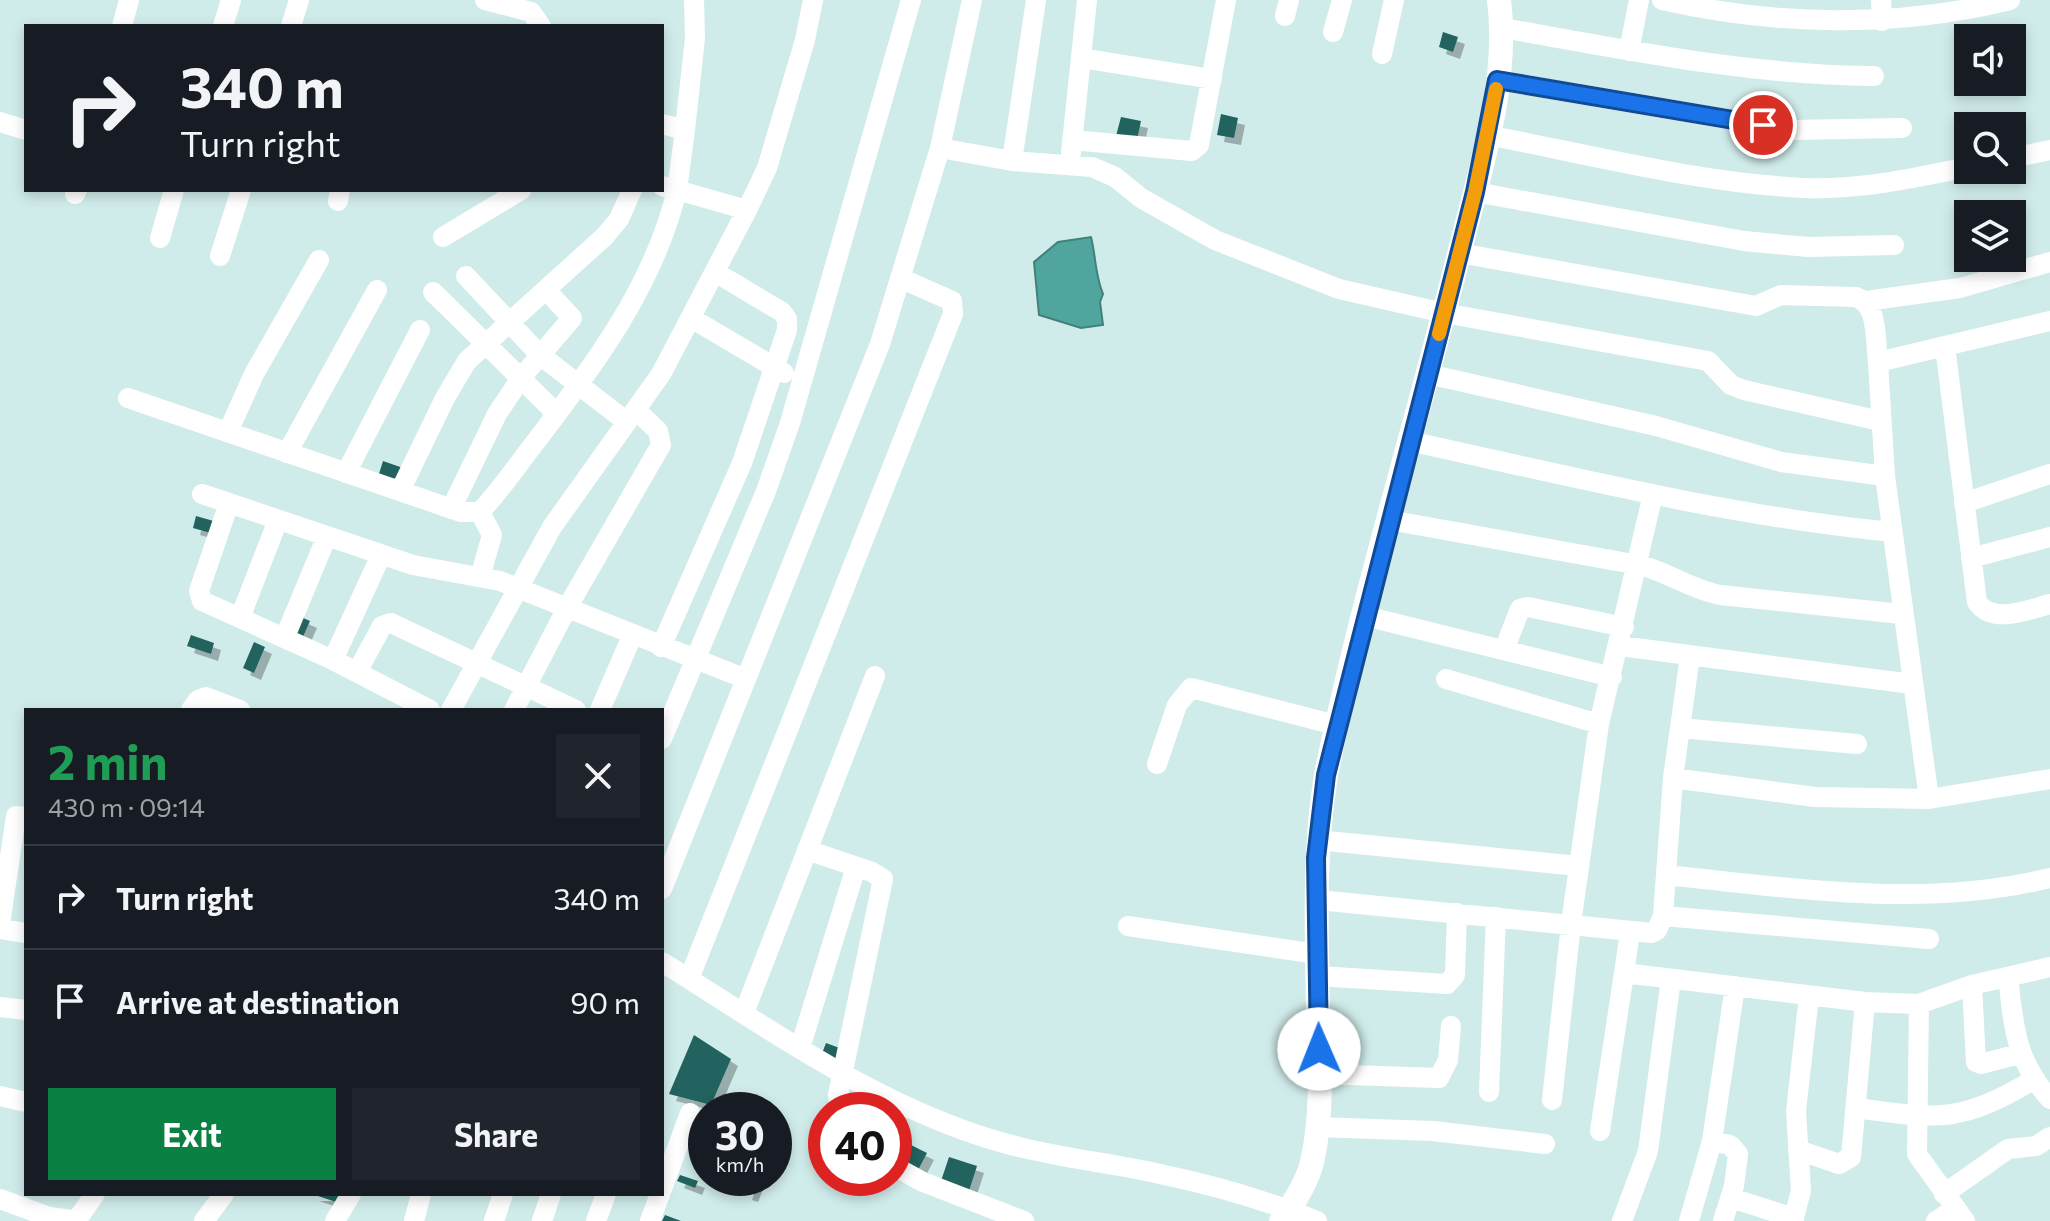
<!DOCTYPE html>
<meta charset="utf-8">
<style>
:root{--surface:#171b24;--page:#20242c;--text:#f1f3f6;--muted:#9ea1a6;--line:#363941;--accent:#0b8043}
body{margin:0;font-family:Commissioner,sans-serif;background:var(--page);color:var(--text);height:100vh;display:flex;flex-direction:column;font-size:30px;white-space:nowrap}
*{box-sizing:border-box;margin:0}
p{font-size:26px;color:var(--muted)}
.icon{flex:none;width:44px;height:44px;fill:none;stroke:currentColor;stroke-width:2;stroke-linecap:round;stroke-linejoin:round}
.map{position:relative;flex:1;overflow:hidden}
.details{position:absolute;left:24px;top:708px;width:640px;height:488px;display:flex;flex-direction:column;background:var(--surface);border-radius:0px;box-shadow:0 4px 12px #0003}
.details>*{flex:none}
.hud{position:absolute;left:24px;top:24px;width:640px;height:168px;border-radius:0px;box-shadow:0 4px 12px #0003;background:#171b24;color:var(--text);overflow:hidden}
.buttons{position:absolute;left:1954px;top:24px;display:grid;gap:16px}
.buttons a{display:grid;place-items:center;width:72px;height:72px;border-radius:0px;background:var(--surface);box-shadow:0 4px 12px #0003;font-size:40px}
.speed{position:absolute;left:688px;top:1092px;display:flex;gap:16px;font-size:40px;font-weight:700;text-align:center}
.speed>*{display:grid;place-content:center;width:104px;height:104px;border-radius:50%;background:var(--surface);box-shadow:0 4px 12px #0003;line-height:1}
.speed small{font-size:20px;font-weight:400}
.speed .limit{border:12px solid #d22;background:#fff;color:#111}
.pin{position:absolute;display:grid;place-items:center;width:68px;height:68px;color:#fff;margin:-34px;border:4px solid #fff;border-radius:50%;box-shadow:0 2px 8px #0007}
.me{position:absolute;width:88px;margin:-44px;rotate:359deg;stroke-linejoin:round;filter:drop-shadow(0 0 6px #0008)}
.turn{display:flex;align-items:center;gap:28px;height:168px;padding:0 24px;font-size:36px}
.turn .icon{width:104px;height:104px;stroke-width:2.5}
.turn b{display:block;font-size:56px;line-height:68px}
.round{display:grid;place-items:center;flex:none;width:84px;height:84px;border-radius:0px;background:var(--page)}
.summary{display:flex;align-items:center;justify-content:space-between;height:136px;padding:0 24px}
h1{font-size:48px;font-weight:700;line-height:60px;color:#1e9e55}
.cta{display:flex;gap:16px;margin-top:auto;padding:16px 24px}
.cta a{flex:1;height:92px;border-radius:0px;background:var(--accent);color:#fff;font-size:32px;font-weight:700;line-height:92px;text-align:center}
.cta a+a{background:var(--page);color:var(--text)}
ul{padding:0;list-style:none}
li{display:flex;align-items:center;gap:24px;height:104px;padding:0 24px;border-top:2px solid var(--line)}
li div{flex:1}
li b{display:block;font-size:30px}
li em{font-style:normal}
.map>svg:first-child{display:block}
.water{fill:#50a59f;stroke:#41807b;stroke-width:2}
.building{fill:#20635f;filter:url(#shadow)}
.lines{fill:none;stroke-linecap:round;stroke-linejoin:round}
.minor{stroke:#fff;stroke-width:20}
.tertiary{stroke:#fff;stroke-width:24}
.route-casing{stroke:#114b97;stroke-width:20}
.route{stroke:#1a73e8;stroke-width:14}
.slow{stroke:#f59e0b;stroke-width:14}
</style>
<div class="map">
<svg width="2050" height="1221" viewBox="0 0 2050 1221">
<defs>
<filter id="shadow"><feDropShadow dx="7" dy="7" stdDeviation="0" flood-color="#0004"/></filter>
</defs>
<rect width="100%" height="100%" fill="#d0ecea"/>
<path class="water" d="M1091 237C1096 257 1095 275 1103 294L1100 302 1103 325 1081 328 1039 315 1034 262 1058 242Z"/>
<path class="building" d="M1443 32 1458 37 1453 52 1439 47Z
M1221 114 1238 118 1234 138 1217 135Z
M1121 117 1141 121 1137 140 1116 136Z
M383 461 406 469 401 485 378 477Z
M196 516 217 522 214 534 193 528Z
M301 617 310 621 302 639 293 635Z
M191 635 214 643 211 654 187 646Z
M254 642 265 647 254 673 243 668Z
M694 1035 731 1059 711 1105 669 1094Z
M826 1043 845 1050 840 1063 821 1056Z
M903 1141 927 1153 916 1174 894 1160Z
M949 1157 977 1166 968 1194 940 1184Z
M680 1175 698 1181 695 1188 677 1181Z
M749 1182 755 1185 751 1195 745 1193Z
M312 1194H341L339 1203Z
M665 1215 681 1221H662Z"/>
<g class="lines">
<path class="minor" d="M485 0 531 12 541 26
M972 0 940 148 1012 161 1092 167 1115 177 1141 198 1215 240 1339 289 1444 313 1708 361 1731 385 1744 390 1880 421
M1662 0C1776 26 1897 28 2010 0
M1881 0 1882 21
M1285 16 1289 0
M122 26 129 0
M223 26 231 0
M291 26 299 0
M1503 28C1627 50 1748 75 1874 76
M1333 32 1342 0
M1629 51 1639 0
M1382 54 1394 0
M1081 58 1212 79
M1497 80 1792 130 1902 128
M0 122 26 130
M662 124 685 130 677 190 747 210
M685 130 695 38 694 0
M1487 135C1591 155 1699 183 1805 188 1860 190 1915 178 1968 167
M1072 140 1192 151 1199 145 1226 0
M1071 153 1087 0
M2012 158 2050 150
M1012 161 1036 0
M1475 192 1744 241 1808 247 1894 245
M75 194 77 190
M338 201 340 190
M443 237 521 190
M160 238 174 190
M1459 253 1756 306 1781 295 1856 297C1879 305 1875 340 1878 362
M220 256 241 190
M466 276 540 355 627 422
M433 292 557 414
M1866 301 1960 288 2050 262
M691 318 784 373
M1945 346 1977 602C1992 625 2028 610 2050 604
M1428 374 1656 426 1781 462 1885 476
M128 398 461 512H480C501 490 518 464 537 440 596 363 654 285 677 190L662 186
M228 432 254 374 319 260
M1409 441C1569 476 1728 516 1892 532
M287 453 377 290
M346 473 420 330
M400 491 445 398 467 361 605 236 619 219 632 190
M202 494 413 565 500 581 746 679
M229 503 199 591 202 601 333 660 430 710
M1964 503 2050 474
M451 509 497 414 521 378 572 318 547 291
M480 512 492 535 480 577
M1389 520 1639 565C1669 572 1689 589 1720 595L1902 614
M1971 558 2050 537
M1365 616 1612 677
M240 618 278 520
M285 637 327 536
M1620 646 1912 684
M661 647 742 463 787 330V319L782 312 715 272
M1504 650 1520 609 1528 607 1624 627
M333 660 381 555
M357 672 382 626 391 623 576 710
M1446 679 1599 724
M191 710 198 700 206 697 240 710
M451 710 552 527 661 374 747 210 767 168 805 40 813 0
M514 710 567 608 661 445 658 431 636 410
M600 710 632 636
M1680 728 1857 744
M662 739 766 491 790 423 911 0
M1157 764 1177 705 1191 688 1336 725
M1673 778 1690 656
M1929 799 2050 779
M1317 840 1578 866
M807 850 872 872 883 879 838 1095 840 1110
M1666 875C1794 888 1923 909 2050 878
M662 889 880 344 940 148
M1318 900 1652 933 1657 930 1663 916 1673 778 1815 797 1929 799 1885 476 1878 362 2050 321
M1663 916 1929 939
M0 924 16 816 26 817
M1128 926 1317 954
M0 929 26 933
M1630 932 1624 973 1865 1002 1919 1004 1917 1154 1965 1221
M662 962C773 1031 883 1111 1011 1145 1060 1158 1111 1163 1160 1174 1213 1185 1268 1201 1317 1221
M1318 976 1447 984 1455 975 1457 913
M2008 977C2014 1028 2015 1059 2050 1099
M689 979 953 314 952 301 900 278
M1972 985 1976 1062 1981 1064 2019 1054
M1919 1004 1972 985 2050 967
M0 1007 26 1010
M744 1013 875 676
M800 1048 856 867
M1320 1074 1439 1078 1448 1060 1451 1026
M1489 1092 1496 917
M0 1096 26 1102
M1552 1100 1571 924 1599 724 1653 494
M1856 1108C1938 1119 1959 1124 2033 1080
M1316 1127 1433 1131 1545 1144
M1600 1131 1624 973
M1712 1141 1730 1145 1738 1154 1734 1186 1723 1221
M1798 1150 1839 1164 1851 1157 1865 1002
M894 1166 923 1182 1024 1221
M662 1189 690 1113
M1944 1194 2008 1149 2036 1146 2050 1137
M1731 1198 1794 1218
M0 1199 49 1217 79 1221
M76 1221 95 1194
M204 1221 224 1194
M335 1221 351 1194
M414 1221 421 1194
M494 1221 503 1194
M542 1221 551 1194
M596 1221 606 1194
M650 1221 660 1194
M1622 1221 1648 1151 1671 979
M1689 1221 1712 1141 1735 986
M1793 1221 1801 1191 1796 1111 1809 996
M1936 1221 1955 1209"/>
<path class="tertiary" d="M1281 1221C1294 1203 1307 1183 1312 1162 1323 1115 1320 1062 1318 1014 1317 934 1313 854 1326 775 1361 602 1414 433 1457 262 1477 180 1510 86 1499 0"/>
</g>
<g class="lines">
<defs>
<path id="route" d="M1319 1049 1316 858 1326 775 1475 192 1497 80 1763 125"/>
</defs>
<use href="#route" class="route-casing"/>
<use href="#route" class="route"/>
<path class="slow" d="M1439 334 1475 192 1496 89"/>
</g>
</svg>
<div class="buttons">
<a><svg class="icon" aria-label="sound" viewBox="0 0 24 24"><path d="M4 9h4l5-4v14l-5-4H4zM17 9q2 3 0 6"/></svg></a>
<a><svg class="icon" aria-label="search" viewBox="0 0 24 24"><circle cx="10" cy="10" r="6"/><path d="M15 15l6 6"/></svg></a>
<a><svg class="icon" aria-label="layers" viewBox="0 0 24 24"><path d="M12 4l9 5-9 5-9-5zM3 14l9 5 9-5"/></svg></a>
</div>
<div class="speed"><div>30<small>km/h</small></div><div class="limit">40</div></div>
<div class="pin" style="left:1763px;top:125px;background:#d93025"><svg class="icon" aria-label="arrive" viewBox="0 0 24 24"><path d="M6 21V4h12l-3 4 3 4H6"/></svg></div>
<svg class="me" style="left:1319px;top:1049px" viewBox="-20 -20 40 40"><circle r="19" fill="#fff"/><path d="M0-13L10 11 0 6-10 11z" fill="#1a73e8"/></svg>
<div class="hud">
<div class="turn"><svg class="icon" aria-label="right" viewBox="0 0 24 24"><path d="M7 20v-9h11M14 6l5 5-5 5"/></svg><div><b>340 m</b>Turn right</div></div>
</div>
<section class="details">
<div class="summary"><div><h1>2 min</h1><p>430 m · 09:14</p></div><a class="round"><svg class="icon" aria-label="close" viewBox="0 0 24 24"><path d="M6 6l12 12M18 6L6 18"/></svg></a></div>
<ul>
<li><svg class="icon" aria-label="right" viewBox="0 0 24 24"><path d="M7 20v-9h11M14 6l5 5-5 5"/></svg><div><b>Turn right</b></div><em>340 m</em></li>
<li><svg class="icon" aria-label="arrive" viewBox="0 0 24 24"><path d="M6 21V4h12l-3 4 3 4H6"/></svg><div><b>Arrive at destination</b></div><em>90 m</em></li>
</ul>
<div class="cta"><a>Exit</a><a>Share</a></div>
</section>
</div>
